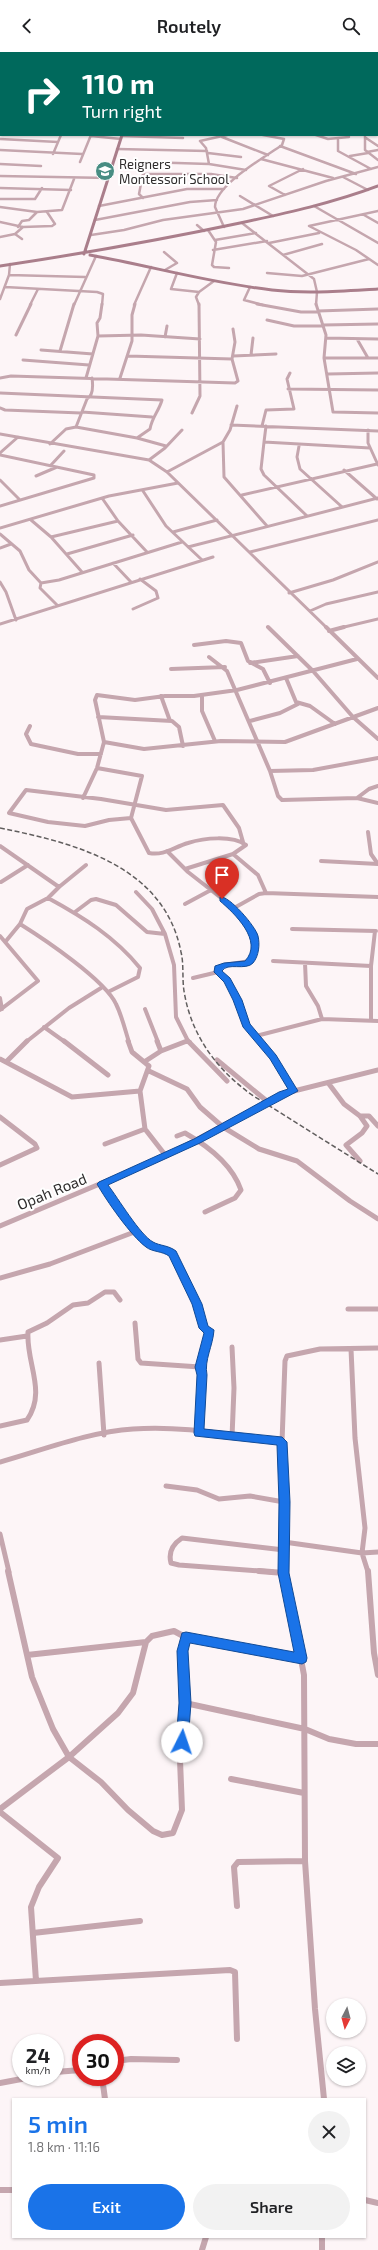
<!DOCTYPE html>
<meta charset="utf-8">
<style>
:root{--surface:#fff;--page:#f2f2f2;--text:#202124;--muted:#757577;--accent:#1a73e8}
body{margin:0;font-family:"Exo 2",sans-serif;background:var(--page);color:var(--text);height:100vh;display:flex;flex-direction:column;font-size:15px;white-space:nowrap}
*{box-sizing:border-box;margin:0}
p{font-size:13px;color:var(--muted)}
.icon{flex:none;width:22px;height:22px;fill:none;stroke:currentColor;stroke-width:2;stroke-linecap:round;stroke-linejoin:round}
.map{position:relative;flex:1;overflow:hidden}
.panel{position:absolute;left:12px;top:2046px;width:354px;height:140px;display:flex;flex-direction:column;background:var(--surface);border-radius:0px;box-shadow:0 1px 3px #0004}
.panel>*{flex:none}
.top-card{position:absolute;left:0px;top:0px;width:378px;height:84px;box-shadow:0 1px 3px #0004;background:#00695c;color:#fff;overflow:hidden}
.needle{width:26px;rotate:186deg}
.tools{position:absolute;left:326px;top:1946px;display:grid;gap:8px}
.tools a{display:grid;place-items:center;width:40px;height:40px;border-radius:50%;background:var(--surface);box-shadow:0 1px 3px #0004;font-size:20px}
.speed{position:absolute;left:12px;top:1982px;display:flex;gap:8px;font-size:20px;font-weight:700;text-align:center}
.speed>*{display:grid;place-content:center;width:52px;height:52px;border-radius:50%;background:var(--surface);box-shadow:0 1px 3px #0004;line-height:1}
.speed small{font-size:10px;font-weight:400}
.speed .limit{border:6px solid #d22;background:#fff;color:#111}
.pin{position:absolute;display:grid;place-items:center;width:34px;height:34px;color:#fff;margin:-41px -17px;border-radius:50% 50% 50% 0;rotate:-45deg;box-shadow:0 0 4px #0007}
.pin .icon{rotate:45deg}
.me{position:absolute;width:44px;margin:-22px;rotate:4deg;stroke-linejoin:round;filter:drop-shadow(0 0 3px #0008)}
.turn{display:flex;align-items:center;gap:14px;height:84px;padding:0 16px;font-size:18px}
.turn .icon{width:52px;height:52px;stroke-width:2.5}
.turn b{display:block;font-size:28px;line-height:34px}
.round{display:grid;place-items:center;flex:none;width:42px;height:42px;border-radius:21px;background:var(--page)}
.summary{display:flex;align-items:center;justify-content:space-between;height:68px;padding:0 16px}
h1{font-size:24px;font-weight:600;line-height:30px;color:var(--accent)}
.primary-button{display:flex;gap:8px;margin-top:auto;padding:8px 16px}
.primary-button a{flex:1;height:46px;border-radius:24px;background:var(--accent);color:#fff;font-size:16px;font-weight:600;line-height:46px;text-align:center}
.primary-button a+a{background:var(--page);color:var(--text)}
header{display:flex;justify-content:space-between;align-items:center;height:52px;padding:0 16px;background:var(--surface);font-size:18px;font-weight:600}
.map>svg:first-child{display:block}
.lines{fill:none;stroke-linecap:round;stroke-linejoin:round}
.street-far4{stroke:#c5a6ae;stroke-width:2.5}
.street-far3{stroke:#c5a6ae;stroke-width:3}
.street-far2{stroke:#c5a6ae;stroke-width:4}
.street-far1{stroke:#c5a6ae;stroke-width:5}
.street{stroke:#c5a6ae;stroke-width:6}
.secondary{stroke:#aa7e8b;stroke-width:3}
.rail{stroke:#615e5e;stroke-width:1.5;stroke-dasharray:5 2.5;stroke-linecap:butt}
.route{fill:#1a73e8;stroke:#114b97}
.labels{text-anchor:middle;stroke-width:4;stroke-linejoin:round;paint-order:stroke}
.far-poi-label{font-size:13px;fill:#2f2d2d;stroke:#fff;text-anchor:start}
.street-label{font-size:15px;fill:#2f2d2d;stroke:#fff}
</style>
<header><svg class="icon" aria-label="back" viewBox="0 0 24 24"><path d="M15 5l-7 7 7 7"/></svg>Routely<svg class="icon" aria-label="search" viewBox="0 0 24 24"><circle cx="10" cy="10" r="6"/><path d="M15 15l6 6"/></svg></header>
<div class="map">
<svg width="378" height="2198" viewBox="0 0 378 2198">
<rect width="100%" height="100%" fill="#fdf5f7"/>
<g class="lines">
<path class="street-far4" d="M41 0 56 1
M11 1 31 0
M237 1 268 0
M353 1 355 0
M316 83 328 87 349 85
M365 83V98L378 108
M91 84 121 87
M122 84 183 86
M222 85 268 103
M366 86 378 94
M0 87 58 90
M338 88V99L371 117
M280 94 356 122
M117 97 207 99
M0 98 82 102
M367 100 378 98
M208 101 241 105
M53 102 61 83
M350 104 368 101
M261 107 333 126
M80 110 91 83
M0 112 41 114
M209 112 206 96 200 89 227 83
M143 122H211L237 126
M0 124 109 126
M343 125 368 138
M0 136 71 138
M285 143 269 134 303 117
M240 144 273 164
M143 146 139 142 143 122 140 115 145 110 209 112 246 118
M0 147H35L42 136
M99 154 187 137H224
M314 154 378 191
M0 155 37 160 62 158 74 127
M378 159 309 174 356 198 378 213
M364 163 378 171
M95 168 190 150 217 148
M0 170 23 175 52 174 55 172 47 160
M242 171 314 227 317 240 316 253
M197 173 204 179
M18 175 22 169 29 168 37 160
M224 175 215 155C215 133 265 105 282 93L284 87 263 83
M208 178 216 190 212 213 214 215 229 216
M15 182 22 187
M91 183 124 178 163 168 243 157 326 129 378 115
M0 185 15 182 23 175
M215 188 256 181
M269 191 319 181
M213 198 267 189
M164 200 177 211 165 218
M283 203 322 192
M177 221 171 237 199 240
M267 221 302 224 369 207
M9 223 85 225
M5 235 97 240 103 242 102 253
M250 235 244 248 263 253
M0 247 9 223 10 212
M30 253 38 237
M74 253 96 204
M134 253 151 215
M199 253 196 245 199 240 214 229"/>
<path class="street-far3" d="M257 252 301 260H318
M316 252 326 283 324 306 333 360 378 361
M318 259 378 257
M267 268 294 274H323
M323 273 378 272
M16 283 31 252
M98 284 141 283 200 287
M165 285 167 274
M326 286 378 287
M357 287 368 306
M41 298 93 302
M60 299 74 252
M251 303 253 286
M128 304 232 307 235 290 233 277
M233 304 276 302
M324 306H378
M23 308 89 313
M328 322 378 321
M0 326 11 324 235 331 238 329 232 307
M86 326 98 284 97 271 100 266 102 252
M120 326 132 289V263L135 252
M288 337 378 338
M0 341 162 348C159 359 152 365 150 377L137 386 76 375 66 377 50 392
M0 356 5 358 81 361
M82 360 152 365
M192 361 200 344 199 252
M231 373 378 379
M262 374 266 358 294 357 287 327 290 321
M266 374 264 390 370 396
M76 375 87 347C94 343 93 333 92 326
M368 378V391L378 413
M0 382 149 408 167 420 327 576
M137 386 166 394
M223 390 224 425 267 474
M264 390 261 417 264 423 306 463
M299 394 297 405 300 417 341 454
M0 401 18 385
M0 403 94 423V426L0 454
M149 408 165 396 182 378
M51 413 64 399
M344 418 377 447
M167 420 223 390 230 378 237 354
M36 424 57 415
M0 428 19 447
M143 439 166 474 201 507
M242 443 377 412
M102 446 118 469 147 500
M31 468 51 485 82 520
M0 476 109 444 178 431
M173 480 217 468
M0 482 20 499 29 518 41 531 40 536 57 553
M51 485 118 469
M188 495 378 446
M0 496 11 492
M250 500 378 468
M67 502 133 483
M113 511 131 530
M0 530 6 540 16 568
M41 531 59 528 182 490
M289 541 333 528 378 510
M133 557 158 546 156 539 140 527
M310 559 326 552 378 540
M0 572 213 505
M268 575 269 576
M340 576 378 567"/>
<path class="street-far2" d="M268 575 313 619 353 665 378 687
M326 575 378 626
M329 579 344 575
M194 593 226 589 241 591 248 609 263 617 270 631
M209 605 227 619 270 719 313 718 378 706
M250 611 298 604
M171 617 225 615
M286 626 296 650 310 654 335 672
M202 643V659L215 689
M161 644 170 669
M98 665 172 669 179 675 183 694
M250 669 280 661 298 652
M30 674 26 682 31 692 78 702H101
M104 690 144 697 221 689 285 690 378 656
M97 716 142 724 131 766 149 801C164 804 174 795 188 791 204 786 232 783 246 793L233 802 185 817
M270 719 278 744 282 748 357 746 378 751
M83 746 97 716 104 690 95 648 97 643 135 648 165 644H194L237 638 357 607
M357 746 369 737 378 734
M131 766 109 768 85 774 48 770 9 761 26 738 101 747 166 758 223 753 239 776 243 790
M368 780 371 802 378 812
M0 794 59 835 48 846 27 857 20 872 6 889
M167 799 188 820 234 856 254 883 255 897 250 909 224 913 218 916V920L227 929 237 947 246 973 261 990
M233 802 258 823 266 841
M321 809 378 812
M1 830 28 813
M59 835 86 813
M136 840 152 857 165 882 174 913 176 965 188 989 185 990
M48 846C83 865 115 885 140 916L138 925 108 940
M185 852 211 838
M234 856 259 842 266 841 378 845
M75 860 91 848 96 847 116 853 147 880 165 882
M20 872C44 887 105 928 116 952 122 964 125 978 129 990
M292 877 376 879
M0 884 38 929 0 958
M273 909 371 914
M305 911 306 934 318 954 322 967
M193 926 218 920
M0 946 2 957
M145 957 158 990
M371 969V914L375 879
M44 975 65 990
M256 984 322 967 378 969
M188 989 190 990
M26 990 69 956 101 936"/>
<path class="street-far1" d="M64 989 108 1023
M128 989 132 1000 149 1014 140 1039
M157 989 161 999
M188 989 227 1029
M260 989 273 1005 294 1039
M0 1007 72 1045 140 1039 145 1077 166 1104
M217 1008 268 1050
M6 1010 27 989
M144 1010 161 999 187 989
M149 1019 187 1037 200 1055 223 1075 259 1097 297 1109 350 1149 378 1167
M329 1032 344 1052 360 1064 367 1074 362 1081 346 1093 360 1109
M360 1064H369L378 1074
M0 1065 35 1092 37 1096 0 1113
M177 1084 185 1081C208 1094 232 1112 241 1138L235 1146 205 1160
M105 1092 145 1077
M102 1132C116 1152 128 1177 149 1192 156 1197 165 1195 172 1201L197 1252 204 1276 209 1279 202 1312 199 1381
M0 1174 166 1104 282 1042 378 1018
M0 1226 50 1212 137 1179
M348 1257H378
M135 1271 138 1307 141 1311 200 1315
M0 1288 27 1284
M232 1295 234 1336 232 1385
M351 1297 355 1386 365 1476 362 1501 378 1500
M99 1311 104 1383
M0 1374 27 1368C47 1339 26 1312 28 1280L47 1271 73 1253 88 1251 105 1240H114L120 1248
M0 1410C43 1398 88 1380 133 1377 183 1373 233 1384 282 1390
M166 1434 197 1438 219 1447 250 1444 284 1450
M0 1482 9 1520
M284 1490 362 1501 368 1520
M273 1520 179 1513 171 1511C168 1500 173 1492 182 1486L284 1498
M284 1520 282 1390 285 1309 287 1304 320 1297 378 1296"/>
<path class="street" d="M8 1519 32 1625 53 1677 69 1705 101 1730 128 1758 153 1779 162 1783 173 1781 182 1758 180 1708 185 1652 183 1610 185 1585
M259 1519 284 1521
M284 1519 304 1623 305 1809 315 1957 324 2047
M368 1519 374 1601 378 1623
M27 1603 146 1590
M185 1651 305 1677 329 1687 356 1692H378
M231 1727 304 1741
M0 1757 69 1705 118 1661 133 1641 146 1590 152 1584 174 1579 185 1585 302 1606
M0 1760 58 1806 39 1835 31 1855 36 1929
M237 1854 234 1815 238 1810 305 1809
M33 1881 140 1869
M0 1931 230 1918 235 1920 237 1987
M115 2009 131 2007 177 2008
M55 2020 81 2018
M102 2025 105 2047
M0 2031 32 2025
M0 2138H13
M365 2148 378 2151
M322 2185V2198
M202 2198 206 2185"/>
<path class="secondary" d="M84 202 122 83
M90 203C151 214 210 231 272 238 307 242 343 239 378 237
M0 214C80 202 160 188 240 171 287 161 333 151 378 134"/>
<path class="rail" d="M0 776C74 791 164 813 181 900 184 912 182 926 184 939 191 983 216 1017 252 1043L378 1122"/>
</g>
<path class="route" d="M220 845C229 843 256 875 258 884 260 892 259 904 253 911 246 919 227 910 222 919L230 926 242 948 250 972 276 1003 298 1039 200 1091 108 1133C118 1146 140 1183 153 1190 160 1194 168 1193 176 1199L202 1252 208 1274 214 1278C213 1294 204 1308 207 1323L204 1377 282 1385 287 1390 290 1450 289 1521 307 1606 306 1610 302 1612 190 1591 188 1599 191 1651 188 1690 186 1694 182 1695 178 1694 176 1690 179 1651 177 1599 182 1581 186 1580 294 1600 278 1521 279 1450 277 1393 195 1384 194 1381 197 1323 195 1315 204 1281 199 1276 192 1252 169 1204C162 1199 152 1200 146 1195 131 1184 106 1148 97 1132L99 1130 194 1087 279 1040 288 1037 270 1007 243 975 233 948 224 930 214 920 215 914 224 911 245 909C264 889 234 861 220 849Z"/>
<defs>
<symbol id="school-disc" viewBox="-11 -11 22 22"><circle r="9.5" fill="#488d83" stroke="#fff"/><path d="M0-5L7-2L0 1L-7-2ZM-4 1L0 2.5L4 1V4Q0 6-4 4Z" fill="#fff"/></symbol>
</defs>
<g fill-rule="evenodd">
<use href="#school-disc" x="94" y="108" width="22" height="22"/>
</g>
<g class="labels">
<g class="far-poi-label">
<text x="119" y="117">Reigners<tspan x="119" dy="15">Montessori School</tspan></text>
</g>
<g class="street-label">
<text transform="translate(52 1140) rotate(-22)" y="5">Opah Road</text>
</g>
</g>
</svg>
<div class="tools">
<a><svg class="needle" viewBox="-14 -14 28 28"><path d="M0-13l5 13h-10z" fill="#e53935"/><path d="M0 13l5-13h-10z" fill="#757577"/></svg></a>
<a><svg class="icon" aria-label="layers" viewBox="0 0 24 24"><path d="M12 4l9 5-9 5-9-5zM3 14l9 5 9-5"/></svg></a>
</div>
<div class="speed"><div>24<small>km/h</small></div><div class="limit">30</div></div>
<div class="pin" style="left:222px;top:847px;background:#d93025"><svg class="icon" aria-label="arrive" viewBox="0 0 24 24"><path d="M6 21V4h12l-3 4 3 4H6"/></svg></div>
<svg class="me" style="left:182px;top:1690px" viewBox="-20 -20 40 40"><circle r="19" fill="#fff"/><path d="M0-13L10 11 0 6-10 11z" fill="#1a73e8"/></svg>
<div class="top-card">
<div class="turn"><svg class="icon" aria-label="right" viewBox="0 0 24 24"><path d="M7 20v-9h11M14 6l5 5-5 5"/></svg><div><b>110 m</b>Turn right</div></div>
</div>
<section class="panel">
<div class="summary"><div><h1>5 min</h1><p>1.8 km · 11:16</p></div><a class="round"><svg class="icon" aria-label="close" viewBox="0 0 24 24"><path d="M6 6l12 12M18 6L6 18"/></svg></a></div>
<div class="primary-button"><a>Exit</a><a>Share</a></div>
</section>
</div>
